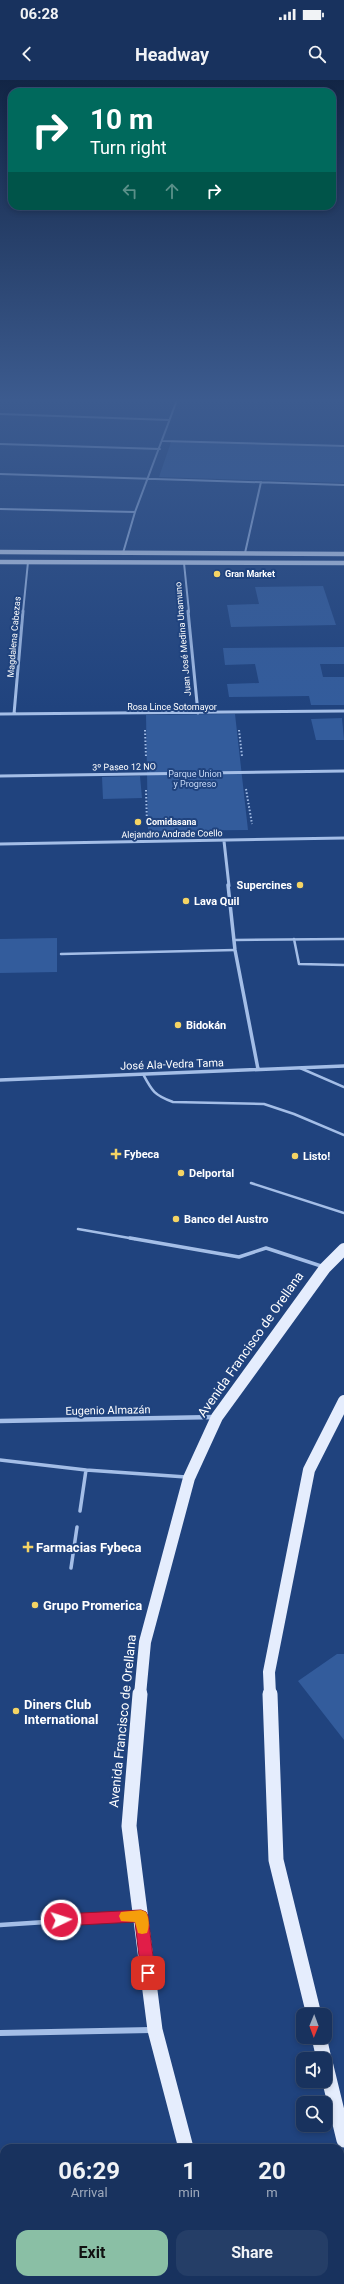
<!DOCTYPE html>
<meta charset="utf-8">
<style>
:root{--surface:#18325e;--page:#253e67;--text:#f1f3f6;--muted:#9faabc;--line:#364d73;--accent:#8abfa5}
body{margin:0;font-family:Roboto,sans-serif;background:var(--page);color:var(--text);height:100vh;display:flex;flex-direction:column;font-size:15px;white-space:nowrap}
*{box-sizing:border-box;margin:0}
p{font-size:13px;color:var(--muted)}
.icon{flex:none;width:22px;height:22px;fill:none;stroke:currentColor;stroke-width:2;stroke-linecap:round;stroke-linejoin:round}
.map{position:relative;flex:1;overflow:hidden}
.side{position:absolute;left:0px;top:2064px;width:344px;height:140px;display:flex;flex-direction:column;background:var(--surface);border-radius:12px 12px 0 0;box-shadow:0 2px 6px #0003,0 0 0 1px var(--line)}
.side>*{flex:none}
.banner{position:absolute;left:8px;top:8px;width:328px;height:122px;border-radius:12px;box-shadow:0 2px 6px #0003,0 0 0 1px var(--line);background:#00695c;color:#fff;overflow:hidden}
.needle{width:26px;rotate:181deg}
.tools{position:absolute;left:296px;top:1928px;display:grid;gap:8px}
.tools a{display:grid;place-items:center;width:36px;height:36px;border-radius:8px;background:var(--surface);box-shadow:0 2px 6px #0003,0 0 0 1px var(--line);font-size:20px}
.pin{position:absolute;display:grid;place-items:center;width:34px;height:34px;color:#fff;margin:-17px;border-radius:8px;box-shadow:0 2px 6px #0006}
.me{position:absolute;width:44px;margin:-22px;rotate:86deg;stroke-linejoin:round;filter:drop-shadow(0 0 3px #0008)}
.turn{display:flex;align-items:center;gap:14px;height:84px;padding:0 16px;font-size:18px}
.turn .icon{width:52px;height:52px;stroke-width:2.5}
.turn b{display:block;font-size:28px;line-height:34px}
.lanes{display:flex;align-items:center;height:38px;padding:0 16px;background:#0003;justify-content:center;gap:20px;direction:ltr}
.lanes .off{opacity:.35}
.eta{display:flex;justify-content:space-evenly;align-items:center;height:68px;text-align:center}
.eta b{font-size:24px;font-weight:700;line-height:28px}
.primary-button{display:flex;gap:8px;margin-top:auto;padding:8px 16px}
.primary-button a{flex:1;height:46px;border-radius:12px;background:var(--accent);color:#111;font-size:16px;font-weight:700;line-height:46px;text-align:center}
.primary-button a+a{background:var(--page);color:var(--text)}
.status{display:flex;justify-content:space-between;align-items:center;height:28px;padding:0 20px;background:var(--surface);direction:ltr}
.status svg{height:11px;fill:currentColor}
header{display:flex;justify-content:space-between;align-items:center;height:52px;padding:0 16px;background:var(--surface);font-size:18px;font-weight:700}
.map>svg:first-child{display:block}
.green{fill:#335c9c}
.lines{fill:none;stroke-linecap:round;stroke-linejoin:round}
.path{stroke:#a4bee7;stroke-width:2;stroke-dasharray:1.5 2;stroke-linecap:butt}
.lane-far2{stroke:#a4bee7;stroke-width:2.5}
.lane-far1{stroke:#a4bee7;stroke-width:3.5}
.lane{stroke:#a4bee7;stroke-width:4.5}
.street-far4{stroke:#a4bee7;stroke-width:2}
.street-far3{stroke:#a4bee7;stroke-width:3}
.street-far2{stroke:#a4bee7;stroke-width:3.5}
.street-far1{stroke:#a4bee7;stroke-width:4.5}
.street{stroke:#a4bee7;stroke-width:6}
.secondary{stroke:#ceddf6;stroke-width:4.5}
.primary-far1{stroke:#e5edfd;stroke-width:12}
.primary{stroke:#e5edfd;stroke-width:15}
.route{fill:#e11d48;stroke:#92132f}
.slow{fill:#f59e0b}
.poi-dot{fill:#f5d464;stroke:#20437e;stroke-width:1.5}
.labels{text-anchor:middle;stroke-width:4;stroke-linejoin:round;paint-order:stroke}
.far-poi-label{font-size:9px;font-weight:bold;fill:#fff;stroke:#20437e;text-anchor:start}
.far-street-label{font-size:9px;fill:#fff;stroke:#20437e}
.far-park-label{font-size:9px;fill:#c7d9f6;stroke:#20437e}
.poi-label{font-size:11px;font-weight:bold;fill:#fff;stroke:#20437e;text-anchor:start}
.street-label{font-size:11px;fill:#fff;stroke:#20437e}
.near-street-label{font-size:13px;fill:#fff;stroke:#20437e}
.near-poi-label{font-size:13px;font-weight:bold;fill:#fff;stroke:#20437e;text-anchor:start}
</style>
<div class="status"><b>06:28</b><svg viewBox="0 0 49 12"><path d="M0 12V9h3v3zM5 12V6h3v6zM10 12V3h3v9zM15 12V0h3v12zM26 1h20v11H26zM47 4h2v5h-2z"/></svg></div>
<header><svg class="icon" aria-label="back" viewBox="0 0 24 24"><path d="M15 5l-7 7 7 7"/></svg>Headway<svg class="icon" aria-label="search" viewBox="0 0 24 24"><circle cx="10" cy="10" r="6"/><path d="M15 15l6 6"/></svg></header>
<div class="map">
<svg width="344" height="2204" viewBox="0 0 344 2204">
<rect width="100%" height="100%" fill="#20437e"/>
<path class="green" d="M171 362 344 367V403L159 397Z
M323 506 336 545 231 547 227 525 259 524 255 507Z
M344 567V584H320L323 597H344V625H311L309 616 229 617 227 604 259 603 255 584 225 585 223 568Z
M235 634 248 750 148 751 146 635Z
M342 638 344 660H316L311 639Z
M140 696 142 718 103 719 102 697Z
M57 858V892L0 893V859Z
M337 1574H344V1660L298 1601Z"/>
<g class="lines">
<path class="path" d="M145 650 146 677
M239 650 242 676
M246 709 252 744
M146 710 147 745"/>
<path class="lane-far2" d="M294 859 299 884 344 885
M234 860 344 859
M61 874 235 870
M300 988 344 1007
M143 994C152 1011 154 1015 173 1022L264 1024 294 1034 344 1055
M251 1103 344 1133
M78 1149 135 1159"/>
<path class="lane-far1" d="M130 1158 239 1177 266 1168 321 1186
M0 1380 86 1390 186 1397
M80 1431 86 1390
M71 1488 77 1447"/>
<path class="lane" d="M0 1845 137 1836
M100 2204 113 2200"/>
<path class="street-far4" d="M0 334 169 340
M163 361 344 366
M0 364 160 369
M0 394 344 405
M0 429 135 432
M123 473 135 432 177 320
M245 473 261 402
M184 483 189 532
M23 532 28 482"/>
<path class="street-far3" d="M188 531 198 633
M0 634 344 631
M14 634 23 531
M0 696 344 691
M224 761 229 806
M0 764 344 758"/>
<path class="street-far2" d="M228 805 235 870 258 989
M0 1000 344 986"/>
<path class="street-far1" d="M0 1341 216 1337"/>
<path class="street" d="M0 1953 151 1950"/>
<path class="secondary" d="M0 472 344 474
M0 482 344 483"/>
<path class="primary-far1" d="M140 1615 145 1562 189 1398 217 1337 325 1188 344 1169
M270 1615 269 1592 309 1390 344 1321"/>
<path class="primary" d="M140 1614 129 1746 155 1950 186 2068
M270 1614 276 1780 314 1935
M319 1957 324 1979
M325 1982 344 2060
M224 2200 226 2204"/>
</g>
<linearGradient id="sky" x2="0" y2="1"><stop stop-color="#122545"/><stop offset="0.51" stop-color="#3c5b8f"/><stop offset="1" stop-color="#3c5b8f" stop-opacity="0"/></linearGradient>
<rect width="344" height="628" fill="url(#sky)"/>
<path class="route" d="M141 1830 146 1832 148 1836 155 1893 153 1897 148 1899 143 1897 141 1893 135 1842 61 1846 56 1844 54 1840 56 1836 61 1834Z"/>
<path class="slow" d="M141 1830 146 1832C149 1838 150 1846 147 1853L142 1854 138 1853 135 1842 121 1841 119 1836 121 1832Z"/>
<g class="poi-dot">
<circle cx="217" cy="494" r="4"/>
<circle cx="138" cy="742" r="4"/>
<circle cx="300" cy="805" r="4"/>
<circle cx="186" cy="821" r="4"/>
<circle cx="178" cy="945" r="4"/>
<path d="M114 1068h4v4h4v4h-4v4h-4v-4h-4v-4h4z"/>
<circle cx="295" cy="1076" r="4"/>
<circle cx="181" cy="1093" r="4"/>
<circle cx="176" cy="1139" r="4"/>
<path d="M26 1461h4v4h4v4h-4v4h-4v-4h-4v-4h4z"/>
<circle cx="35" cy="1525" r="4"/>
<circle cx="16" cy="1631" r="4"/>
</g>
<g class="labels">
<g class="far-poi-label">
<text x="225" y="497">Gran Market</text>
<text x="146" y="745">Comidasana</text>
</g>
<g class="far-street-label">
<text transform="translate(14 557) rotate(-85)" y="3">Magdalena Cabezas</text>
<text transform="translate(183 559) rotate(-95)" y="3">Juan José Medina Unamuno</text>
<text x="172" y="630">Rosa Lince Sotomayor</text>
<text transform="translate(124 687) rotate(-1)" y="3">3º Paseo 12 NO</text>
<text transform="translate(172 754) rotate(-1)" y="3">Alejandro Andrade Coello</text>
</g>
<g class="far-park-label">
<text x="195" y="697">Parque Union<tspan x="195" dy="10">y Progreso</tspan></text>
</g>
<g class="poi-label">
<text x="292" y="809" text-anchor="end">Supercines</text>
<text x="194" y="825">Lava Quil</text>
<text x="186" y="949">Bidokán</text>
<text x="124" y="1078">Fybeca</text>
<text x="303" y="1080">Listo!</text>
<text x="189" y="1097">Delportal</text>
<text x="184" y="1143">Banco del Austro</text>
</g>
<g class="street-label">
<text transform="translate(172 984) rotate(-2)" y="4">José Ala-Vedra Tama</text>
<text transform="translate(108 1330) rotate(-1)" y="4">Eugenio Almazán</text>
</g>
<g class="near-street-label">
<text transform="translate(250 1264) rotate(-55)" y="5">Avenida Francisco de Orellana</text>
<text transform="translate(122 1641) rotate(-84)" y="5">Avenida Francisco de Orellana</text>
</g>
<g class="near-poi-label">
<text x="36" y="1472">Farmacias Fybeca</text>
<text x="43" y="1530">Grupo Promerica</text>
<text x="24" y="1629">Diners Club<tspan x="24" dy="15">International</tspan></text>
</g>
</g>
</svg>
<div class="tools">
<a><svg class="needle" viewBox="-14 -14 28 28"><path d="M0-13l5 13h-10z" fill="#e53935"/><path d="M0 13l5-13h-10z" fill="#9faabc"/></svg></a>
<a><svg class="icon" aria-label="sound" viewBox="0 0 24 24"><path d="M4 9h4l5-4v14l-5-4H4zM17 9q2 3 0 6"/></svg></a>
<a><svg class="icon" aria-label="search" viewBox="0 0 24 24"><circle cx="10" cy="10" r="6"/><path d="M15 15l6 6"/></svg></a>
</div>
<div class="pin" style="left:148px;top:1893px;background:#d93025"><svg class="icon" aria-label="arrive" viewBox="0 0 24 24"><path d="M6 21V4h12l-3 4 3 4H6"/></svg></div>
<svg class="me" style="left:61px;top:1840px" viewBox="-20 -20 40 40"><circle r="17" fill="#e11d48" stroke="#fff" stroke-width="3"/><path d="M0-11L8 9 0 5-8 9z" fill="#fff"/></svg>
<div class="banner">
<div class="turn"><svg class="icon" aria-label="right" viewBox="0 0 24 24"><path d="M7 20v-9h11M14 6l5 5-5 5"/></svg><div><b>10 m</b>Turn right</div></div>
<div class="lanes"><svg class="icon off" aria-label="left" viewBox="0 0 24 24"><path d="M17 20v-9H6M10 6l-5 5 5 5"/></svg><svg class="icon off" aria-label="ahead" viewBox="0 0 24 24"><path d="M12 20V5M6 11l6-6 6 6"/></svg><svg class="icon" aria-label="right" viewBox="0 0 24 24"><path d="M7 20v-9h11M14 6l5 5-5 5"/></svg></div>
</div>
<section class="side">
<div class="eta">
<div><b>06:29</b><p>Arrival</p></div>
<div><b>1</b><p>min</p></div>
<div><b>20</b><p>m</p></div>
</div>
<div class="primary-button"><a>Exit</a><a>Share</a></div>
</section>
</div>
